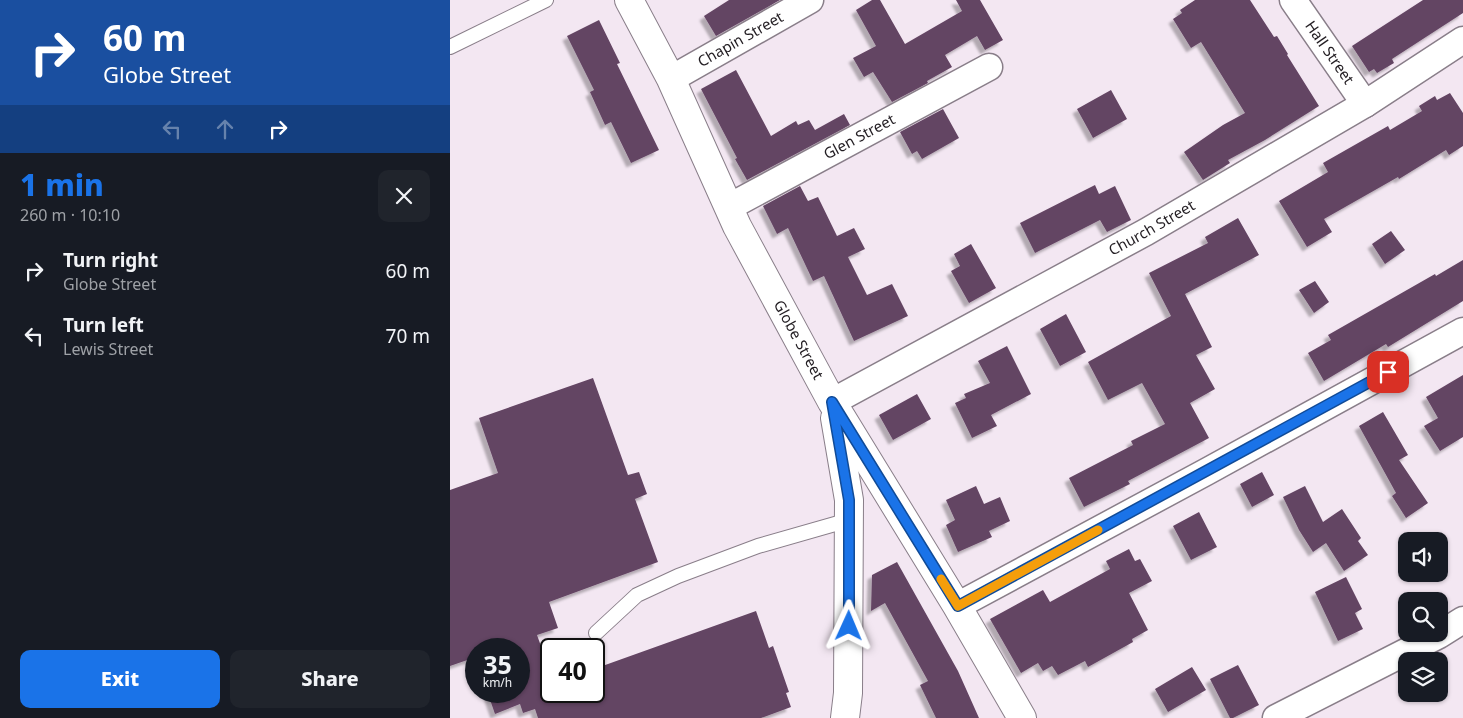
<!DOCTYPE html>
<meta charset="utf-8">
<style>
:root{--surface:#171b24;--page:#20242c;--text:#f1f3f6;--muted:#9ea1a6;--accent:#1a73e8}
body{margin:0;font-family:"Noto Sans",sans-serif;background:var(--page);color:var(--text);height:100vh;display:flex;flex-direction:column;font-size:19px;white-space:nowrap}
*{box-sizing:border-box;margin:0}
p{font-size:16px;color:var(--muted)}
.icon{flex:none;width:28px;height:28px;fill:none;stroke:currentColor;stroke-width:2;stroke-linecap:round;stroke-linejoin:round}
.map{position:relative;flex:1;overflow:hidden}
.details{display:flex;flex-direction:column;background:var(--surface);width:450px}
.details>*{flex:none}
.banner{background:#1a4fa0;color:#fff;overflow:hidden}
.fabs{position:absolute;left:948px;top:532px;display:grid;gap:10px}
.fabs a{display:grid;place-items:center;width:50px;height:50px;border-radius:10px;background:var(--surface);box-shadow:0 1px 4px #0004;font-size:25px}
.speed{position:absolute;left:15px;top:638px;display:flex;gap:10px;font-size:25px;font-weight:700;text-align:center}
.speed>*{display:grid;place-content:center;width:65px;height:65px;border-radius:50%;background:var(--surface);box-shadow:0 1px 4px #0004;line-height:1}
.speed small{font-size:12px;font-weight:400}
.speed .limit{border:2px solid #111;border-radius:8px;background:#fff;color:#111}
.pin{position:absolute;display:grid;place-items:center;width:42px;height:42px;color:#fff;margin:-21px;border-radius:10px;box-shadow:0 2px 8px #0006}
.me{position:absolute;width:55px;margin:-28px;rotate:1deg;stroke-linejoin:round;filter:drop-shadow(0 0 4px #0008)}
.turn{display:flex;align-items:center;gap:18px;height:105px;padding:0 20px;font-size:22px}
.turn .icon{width:65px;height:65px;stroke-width:2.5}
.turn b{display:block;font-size:35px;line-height:42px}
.lanes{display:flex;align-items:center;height:48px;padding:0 20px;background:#0003;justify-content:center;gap:25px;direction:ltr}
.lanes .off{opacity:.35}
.round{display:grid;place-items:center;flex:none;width:52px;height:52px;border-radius:10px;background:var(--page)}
.summary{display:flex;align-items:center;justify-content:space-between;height:85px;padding:0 20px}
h1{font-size:30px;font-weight:800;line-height:38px;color:var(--accent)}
.primary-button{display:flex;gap:10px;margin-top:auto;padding:10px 20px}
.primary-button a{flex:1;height:58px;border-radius:10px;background:var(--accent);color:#fff;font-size:20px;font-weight:800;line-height:58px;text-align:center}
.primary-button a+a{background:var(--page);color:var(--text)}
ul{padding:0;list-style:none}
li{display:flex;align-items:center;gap:15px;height:65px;padding:0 20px}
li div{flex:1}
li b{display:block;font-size:19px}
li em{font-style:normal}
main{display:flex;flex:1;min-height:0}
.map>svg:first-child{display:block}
.building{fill:#644463;filter:url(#shadow)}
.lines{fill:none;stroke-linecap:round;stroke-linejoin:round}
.lane-casing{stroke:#897e89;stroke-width:16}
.street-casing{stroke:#897e89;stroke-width:29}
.secondary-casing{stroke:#897e89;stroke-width:30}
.lane{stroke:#fff;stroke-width:14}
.street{stroke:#fff;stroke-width:26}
.secondary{stroke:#fff;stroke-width:28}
.route-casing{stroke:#114b97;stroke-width:12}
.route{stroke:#1a73e8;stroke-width:9}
.slow{stroke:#f59e0b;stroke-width:9}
.labels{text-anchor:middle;stroke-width:5;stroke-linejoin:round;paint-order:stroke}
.street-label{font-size:15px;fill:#221d22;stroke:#fff}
</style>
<main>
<section class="details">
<div class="banner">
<div class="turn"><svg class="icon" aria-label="right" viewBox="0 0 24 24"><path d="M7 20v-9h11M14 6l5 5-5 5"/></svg><div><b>60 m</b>Globe Street</div></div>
<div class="lanes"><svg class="icon off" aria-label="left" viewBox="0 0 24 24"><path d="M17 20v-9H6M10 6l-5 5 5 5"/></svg><svg class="icon off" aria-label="ahead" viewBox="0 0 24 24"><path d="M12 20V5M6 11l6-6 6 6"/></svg><svg class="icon" aria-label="right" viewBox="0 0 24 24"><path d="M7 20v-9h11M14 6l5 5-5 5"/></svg></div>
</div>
<div class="summary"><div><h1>1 min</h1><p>260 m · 10:10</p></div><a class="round"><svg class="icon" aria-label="close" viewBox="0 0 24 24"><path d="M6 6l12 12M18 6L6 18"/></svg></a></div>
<ul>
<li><svg class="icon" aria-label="right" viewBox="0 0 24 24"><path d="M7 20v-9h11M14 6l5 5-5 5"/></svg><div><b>Turn right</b><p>Globe Street</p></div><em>60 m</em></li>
<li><svg class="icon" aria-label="left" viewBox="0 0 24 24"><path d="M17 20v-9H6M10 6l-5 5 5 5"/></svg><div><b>Turn left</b><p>Lewis Street</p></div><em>70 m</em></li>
</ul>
<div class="primary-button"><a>Exit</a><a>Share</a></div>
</section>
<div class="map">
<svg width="1013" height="718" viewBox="0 0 1013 718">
<defs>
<filter id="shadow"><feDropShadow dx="-4.5" dy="4.5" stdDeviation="1" flood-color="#0004"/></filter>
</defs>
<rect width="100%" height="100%" fill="#f3e7f2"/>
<path class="building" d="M279 0H330L266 36 254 16Z
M422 0H430L455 44 512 11 506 0H530L553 40 535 50 527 36 495 55 502 67 477 81 478 83 442 102 423 72 414 77 403 58 426 46 406 10Z
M745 0H800L824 37 827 36 838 54 837 55 869 106 815 140 778 160 780 163 753 180 734 152 773 125 795 113 751 42 741 48 723 19 732 13 730 10Z
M973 0H1013V13L942 59 944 63 927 73 924 69 919 72 902 46Z
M149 20 170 63 167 64 209 150 181 163 161 122 155 125 140 92 144 90 117 36Z
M286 70 321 136 346 121 348 125 359 120 365 130 394 114 400 125 297 180 285 159 287 158 251 89Z
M661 90 677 119 643 138 627 109Z
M1000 93 1013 113V146L999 155 996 150 949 179 948 177 874 219 882 232 857 247 829 201 878 172 873 163 938 126 940 130 972 111 969 106 985 96 987 100Z
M493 109 509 138 472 159 467 151 462 154 450 132Z
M645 185 649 194 665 186 681 220 657 232 650 220 585 253 570 223Z
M350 186 358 201 368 197 387 236 404 228 415 249 398 257 417 295 442 284 458 316 404 341 374 276 363 281 338 228 327 234 313 206Z
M788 218 809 255 735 294 762 347 746 355 765 389 740 403 759 438 678 481 680 484 634 507 619 478 683 445 681 441 715 424 692 383 658 400 638 362 721 316 699 273 758 243 755 237Z
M941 231 955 250 935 264 922 244Z
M521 244 546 288 519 303 501 271 510 266 504 254Z
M1013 260V301L938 347 936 344 874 381 858 353 881 340 878 335 985 274 986 276Z
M865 281 879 302 864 313 849 290Z
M616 314 636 352 610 366 590 329Z
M557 346 581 394 541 415 547 426 522 438 505 403 516 398 514 394 540 383 528 361Z
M1013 375V437L990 451 974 426 988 418 976 397Z
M143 378 178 475 189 472 197 494 185 499 208 562 99 602 108 628 87 635 101 674V691H144V669L306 611 319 648 323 646 339 692 336 693 341 707 311 718H88L85 709 73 713 70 704 45 714 37 691H69V649H26V657L0 666V490L48 473 29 418Z
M467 394 481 419 443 440 429 415Z
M933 412 958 455 949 460 978 503 956 518 942 496 946 493 909 426Z
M812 472 824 495 802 507 790 484Z
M526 486 534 504 550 497 560 521 539 531 542 537 508 552 496 525 505 520 496 500Z
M855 486 873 522 892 509 911 538 908 541 918 555 894 571 876 543 863 552 849 530 833 497Z
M749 512 767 547 741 560 723 526Z
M679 549 685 561 690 559 702 581 679 593 698 630 682 639 683 642 638 667 635 661 608 675 602 666 593 671 588 663 571 673 540 619 593 590 600 602 660 569 656 561Z
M447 562 508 671 529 718H486L470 685 478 681 435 603 421 611 422 575Z
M896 577 912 609 905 613 913 629 888 641 865 592Z
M788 665 809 705 783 718H780L760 679Z
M742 667 756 690 718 712 705 689Z"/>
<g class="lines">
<defs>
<path id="lane" d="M0 47 96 0
M146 633 187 595 228 576 308 546 399 520"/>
<g id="street">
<path id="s1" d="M843 0 915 104"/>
<path id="s2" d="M221 79 360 0"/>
<path id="s3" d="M279 207 539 67"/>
<path id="s4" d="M382 402 696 232 915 104 1013 40"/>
<path d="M507 606 756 472 1013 331"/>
<path d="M826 718 989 635 1013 620"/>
</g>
<g id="secondary">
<path id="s5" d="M179 0 221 79 287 226 382 402 507 606 572 718"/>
<path d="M385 418 399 500 398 693 395 718"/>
</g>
</defs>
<use href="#lane" class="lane-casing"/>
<use href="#street" class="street-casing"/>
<use href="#secondary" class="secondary-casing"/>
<use href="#lane" class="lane"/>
<use href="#street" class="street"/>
<use href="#secondary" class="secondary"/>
</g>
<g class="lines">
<defs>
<path id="route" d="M399 626V500L382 402 508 606 938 372"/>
</defs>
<use href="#route" class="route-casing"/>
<use href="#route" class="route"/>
<path class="slow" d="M491 579 508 606 648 530"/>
</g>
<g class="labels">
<g class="street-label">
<text dy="5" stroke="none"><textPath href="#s2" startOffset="80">Chapin Street</textPath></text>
<text dy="5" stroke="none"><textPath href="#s1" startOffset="64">Hall Street</textPath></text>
<text dy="5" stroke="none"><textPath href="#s3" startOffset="148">Glen Street</textPath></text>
<text dy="5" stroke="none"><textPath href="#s4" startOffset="364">Church Street</textPath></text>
<text dy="5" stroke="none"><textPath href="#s5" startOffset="380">Globe Street</textPath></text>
</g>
</g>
</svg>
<div class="fabs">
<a><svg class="icon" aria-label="sound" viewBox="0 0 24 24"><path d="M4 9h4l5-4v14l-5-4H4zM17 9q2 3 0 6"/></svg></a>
<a><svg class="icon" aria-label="search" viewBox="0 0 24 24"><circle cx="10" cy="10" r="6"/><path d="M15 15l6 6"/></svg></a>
<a><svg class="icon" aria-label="layers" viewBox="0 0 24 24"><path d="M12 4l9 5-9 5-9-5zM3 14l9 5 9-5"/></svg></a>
</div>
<div class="speed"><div>35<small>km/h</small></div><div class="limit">40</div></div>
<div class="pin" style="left:938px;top:372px;background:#d93025"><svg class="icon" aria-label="arrive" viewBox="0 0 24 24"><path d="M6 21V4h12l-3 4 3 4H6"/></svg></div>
<svg class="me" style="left:399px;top:626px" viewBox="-20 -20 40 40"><path d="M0-17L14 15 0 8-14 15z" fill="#1a73e8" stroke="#fff" stroke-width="4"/></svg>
</div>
</main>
